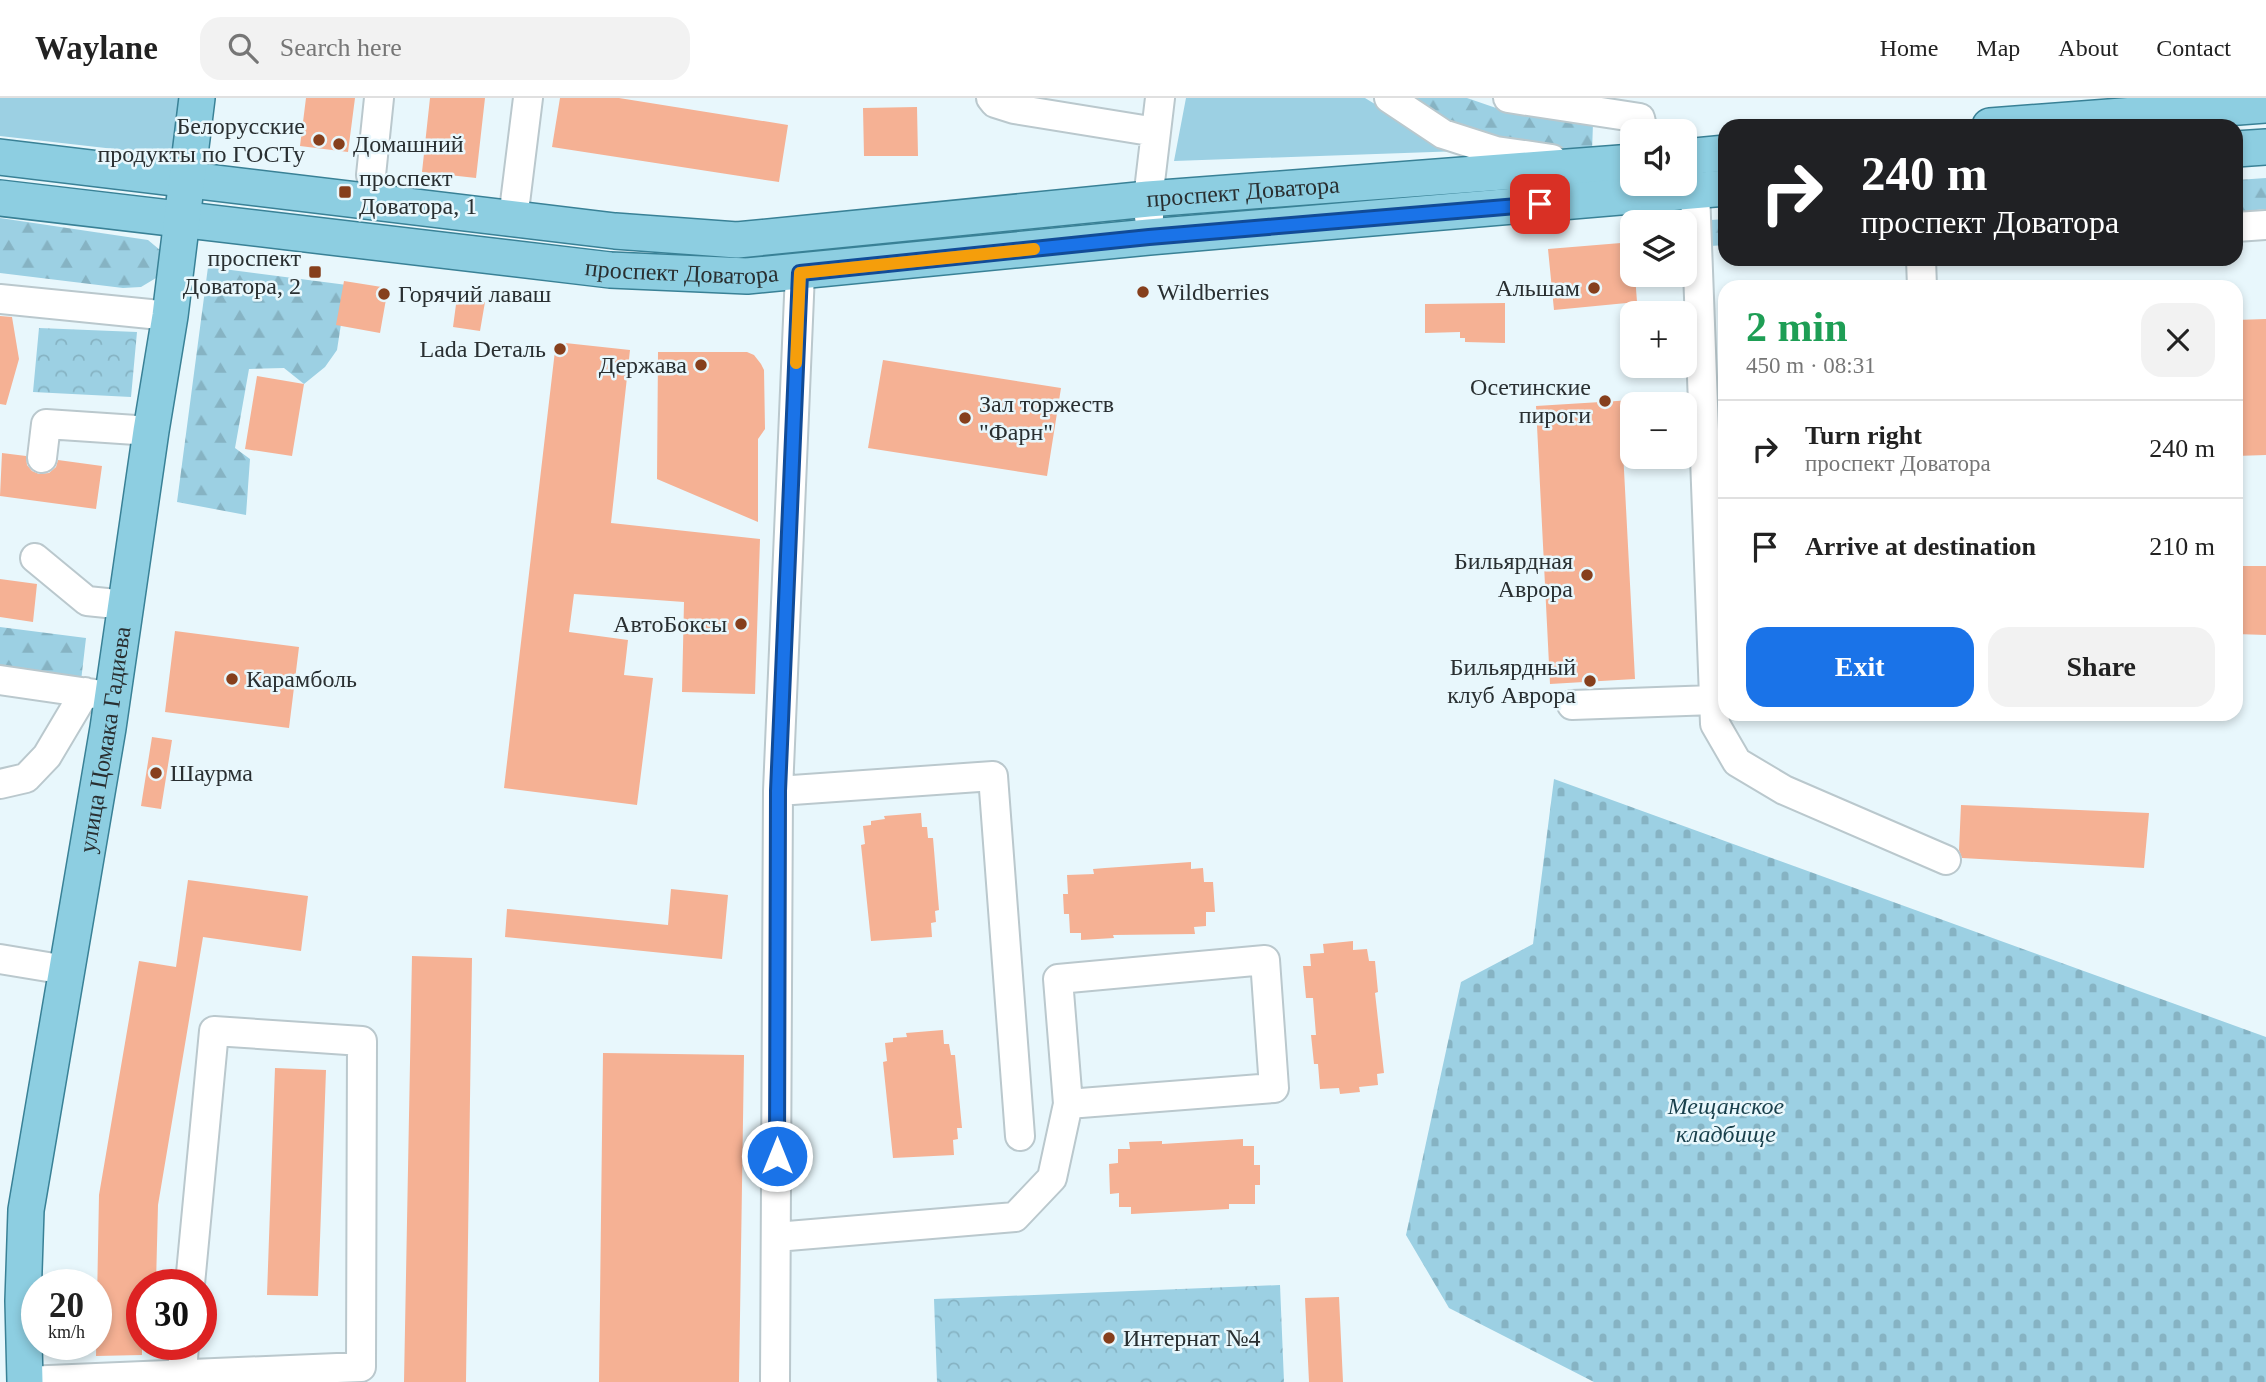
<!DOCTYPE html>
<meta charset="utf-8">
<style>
:root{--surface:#fff;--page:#f2f2f2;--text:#222;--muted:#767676;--line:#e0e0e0;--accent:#1a73e8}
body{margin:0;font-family:"Times New Roman",serif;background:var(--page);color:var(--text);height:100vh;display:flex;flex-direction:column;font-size:26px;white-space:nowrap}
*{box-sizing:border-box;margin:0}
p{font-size:23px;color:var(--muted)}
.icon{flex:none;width:38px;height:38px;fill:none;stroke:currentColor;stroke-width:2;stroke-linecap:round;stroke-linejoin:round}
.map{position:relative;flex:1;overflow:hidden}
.side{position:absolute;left:1718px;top:182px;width:525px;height:441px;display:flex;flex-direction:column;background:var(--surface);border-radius:21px;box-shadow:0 4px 10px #0003}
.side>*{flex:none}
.guide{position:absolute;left:1718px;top:21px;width:525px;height:147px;border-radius:21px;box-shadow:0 4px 10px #0003;background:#202124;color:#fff;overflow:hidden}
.buttons{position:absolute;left:1620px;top:21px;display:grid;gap:14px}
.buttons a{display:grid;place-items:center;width:77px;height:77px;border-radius:14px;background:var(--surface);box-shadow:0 4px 10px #0003;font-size:35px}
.speed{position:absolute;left:21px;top:1171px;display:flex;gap:14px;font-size:35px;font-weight:700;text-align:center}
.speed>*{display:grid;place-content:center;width:91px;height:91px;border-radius:50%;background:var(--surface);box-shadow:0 4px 10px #0003;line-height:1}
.speed small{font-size:18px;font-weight:400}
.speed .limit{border:10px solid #d22;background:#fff;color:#111}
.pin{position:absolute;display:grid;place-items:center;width:60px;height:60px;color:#fff;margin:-30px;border-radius:14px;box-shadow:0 4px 10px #0006}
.me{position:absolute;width:77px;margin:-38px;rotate:0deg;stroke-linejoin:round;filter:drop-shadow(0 0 5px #0008)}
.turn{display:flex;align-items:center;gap:24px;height:147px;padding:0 28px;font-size:32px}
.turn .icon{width:91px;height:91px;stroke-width:2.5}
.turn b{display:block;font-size:49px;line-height:60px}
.round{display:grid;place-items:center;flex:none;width:74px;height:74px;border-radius:21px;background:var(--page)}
.head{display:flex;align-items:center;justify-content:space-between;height:119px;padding:0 28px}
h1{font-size:42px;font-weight:600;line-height:52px;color:#1e9e55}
.primary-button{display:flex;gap:14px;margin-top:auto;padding:14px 28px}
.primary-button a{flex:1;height:80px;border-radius:21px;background:var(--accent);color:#fff;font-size:28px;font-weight:600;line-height:80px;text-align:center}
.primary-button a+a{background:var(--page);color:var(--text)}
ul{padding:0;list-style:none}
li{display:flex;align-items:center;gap:21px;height:98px;padding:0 28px;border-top:2px solid var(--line)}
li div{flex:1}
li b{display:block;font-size:26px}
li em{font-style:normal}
header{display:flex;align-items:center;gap:42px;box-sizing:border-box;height:98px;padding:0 35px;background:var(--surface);border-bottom:2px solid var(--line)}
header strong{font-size:33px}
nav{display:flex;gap:38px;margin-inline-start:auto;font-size:24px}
.search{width:490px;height:63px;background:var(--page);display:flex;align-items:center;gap:18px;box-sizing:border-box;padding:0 24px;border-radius:21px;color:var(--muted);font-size:26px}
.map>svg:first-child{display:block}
.grass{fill:#9cd0e3}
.forest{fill:url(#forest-firs)}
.cemetery{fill:url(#cemetery-stones)}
.park{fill:url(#park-crowns)}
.building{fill:#f5b194}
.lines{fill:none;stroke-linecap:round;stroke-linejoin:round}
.minor-casing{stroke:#bac8cd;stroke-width:32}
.major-casing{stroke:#398196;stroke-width:38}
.minor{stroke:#fff;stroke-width:28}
.major{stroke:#8dcee1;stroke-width:35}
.route-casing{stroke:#114b97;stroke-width:18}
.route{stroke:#1a73e8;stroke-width:12}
.slow{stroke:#f59e0b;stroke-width:12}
.poi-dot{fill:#863f1c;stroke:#e8f7fc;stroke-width:2.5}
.labels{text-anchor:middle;stroke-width:5;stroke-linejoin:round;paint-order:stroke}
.poi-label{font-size:24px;fill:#292f31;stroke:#e8f7fc;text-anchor:end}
.street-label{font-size:24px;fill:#292f31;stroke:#e8f7fc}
.park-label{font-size:24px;font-style:italic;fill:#183f4b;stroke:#e8f7fc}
</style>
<header>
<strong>Waylane</strong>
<div class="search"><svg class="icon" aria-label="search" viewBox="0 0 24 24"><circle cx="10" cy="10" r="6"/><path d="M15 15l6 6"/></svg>Search here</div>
<nav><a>Home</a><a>Map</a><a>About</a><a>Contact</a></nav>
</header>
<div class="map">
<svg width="2266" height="1284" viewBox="0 0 2266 1284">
<defs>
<pattern id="forest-firs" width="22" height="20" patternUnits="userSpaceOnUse" patternTransform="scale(1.75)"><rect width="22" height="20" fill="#9cd0e3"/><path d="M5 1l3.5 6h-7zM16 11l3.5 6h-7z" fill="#86b3c3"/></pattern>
<pattern id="cemetery-stones" width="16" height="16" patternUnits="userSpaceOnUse" patternTransform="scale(1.75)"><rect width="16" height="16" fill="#9cd0e3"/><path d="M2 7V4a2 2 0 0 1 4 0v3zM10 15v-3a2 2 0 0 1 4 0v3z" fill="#86b3c3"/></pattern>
<pattern id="park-crowns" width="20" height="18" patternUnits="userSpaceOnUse" patternTransform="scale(1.75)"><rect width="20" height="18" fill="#9cd0e3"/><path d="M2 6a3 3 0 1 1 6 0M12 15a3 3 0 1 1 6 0" fill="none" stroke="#86b3c3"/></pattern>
</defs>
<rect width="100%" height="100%" fill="#e8f7fc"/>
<path class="grass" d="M0 0H183L176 58 0 38Z
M1186 0H1365L1424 36 1461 53 1174 63Z"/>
<path class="forest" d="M1402 0H1467L1499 11 1593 25 1592 54 1522 49 1445 26Z
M2266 80V111L2237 114V82Z
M0 120 148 142 160 152 156 180 141 189 123 190 0 175Z
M1725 121V147L1711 148V122Z
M208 169 347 187 337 252 325 269 304 286 284 270 249 271 235 350 250 361 246 417 177 404Z
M0 529 86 540 81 583 0 572Z"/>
<path class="cemetery" d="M1554 681 2266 939V1284H1594L1449 1210 1406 1137 1461 884 1533 846Z"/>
<path class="park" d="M39 230 137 234 131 299 33 294Z
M1280 1187 1284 1284H937L934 1201Z"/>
<path class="building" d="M306 0H355L348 54 300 48Z
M430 0H485L476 80 422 74Z
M560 0H619L788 27 779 84 552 49Z
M917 9 918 58H864L863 10Z
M1633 144V177H1635L1637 204 1554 212 1548 151Z
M344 183 388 190 380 235 336 227Z
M457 199 485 204 480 233 453 229Z
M1505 205V245L1465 244V240H1460V234L1425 235V206Z
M0 218 12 219 19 261 6 307 0 306Z
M2266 221V357L2236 358V222Z
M556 244 630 252 611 425 760 441 755 596 682 594 684 504 574 496 569 534 628 542 624 577 653 580 637 707 504 690Z
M658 254H747L754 257 761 266 764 272 765 331 758 341V424L657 381Z
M883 262 1061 290 1047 378 868 350Z
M257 278 304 286 292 358 245 351Z
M1726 296V347H1721L1719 297Z
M1633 302V353H1623L1635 581 1550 586 1536 308Z
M2 355 26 358 27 367 32 373 39 376 49 375 56 369 58 362 102 368 96 411 0 398Z
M2236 468H2266V537L2236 536Z
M0 481 37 486 33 524 0 519Z
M175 533 299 549 289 630 165 614Z
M152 639 172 642 161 711 141 708Z
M1961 707 2149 715 2144 770 1962 760 1959 752Z
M921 715 922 729H927L928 740H933L939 812 935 813 936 824 931 825 932 839 871 843 861 747 865 746 863 728 871 727V723L885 721 884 718Z
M1191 764V771L1203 770 1204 784H1213L1215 814H1206V828L1194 829 1195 836 1113 837 1114 840 1081 842V835H1070L1069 816H1064L1063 796H1068L1067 777 1094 776 1093 771 1105 770Z
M188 782 308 798 301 853 203 839 158 1107 156 1186H142V1257L96 1258 99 1097 139 863 176 869Z
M671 791 728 797 722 861 505 839 507 811 668 827Z
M1353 843V852L1367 851 1369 863H1375L1378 894 1375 895 1384 975 1377 976 1378 987 1359 989 1360 994 1340 996 1339 990 1320 991 1318 966H1314L1311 937H1316L1313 900H1306L1303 868H1311L1310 856 1324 855 1323 846Z
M412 858 472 860 466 1284H404Z
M943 932 944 946H949L951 957H955L962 1030H957L958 1041 953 1042 954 1057 893 1060 883 964 887 963 885 945 893 944V940L907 939 906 935Z
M603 955 744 957 739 1284H599Z
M275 970 326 972 318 1198 267 1197Z
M1243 1041V1048H1254V1067H1260V1087H1255V1106H1229V1111L1131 1116V1109H1119V1095L1110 1096 1109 1066 1118 1065V1051H1130L1129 1044 1162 1043V1046Z
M1339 1199 1343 1284H1309L1305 1200Z"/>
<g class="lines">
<defs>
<path id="minor" d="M991 0 995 5 1014 11 1156 34
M1389 0 1443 36 1496 53 1552 61
M1508 0 1640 20 1643 33
M371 77 379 0
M1695 93 1715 626 1737 664 1784 692 1946 762
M1149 119 1148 101 1160 0
M513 121 528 0
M2236 129 2266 127
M1921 161 1922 189
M0 201 170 218
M42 360 46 326 151 333
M35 460 87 503 126 507
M0 582 102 597
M1572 607 1714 602
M0 686 26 680 47 658 85 594
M778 693 993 678 1020 1038
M0 861 66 872
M776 1139 1015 1119 1052 1080 1068 1006 1058 881 1265 862 1274 990 1068 1006
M182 1277 184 1246
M25 1283 361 1269 362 943 214 933 190 1186
M775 1284 778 693 800 175"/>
<g id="major">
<path d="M1990 28 2266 7"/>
<path d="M2236 51 2266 49"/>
<path id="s1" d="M0 59 615 133 737 142 1148 101 1633 64"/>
<path d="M1685 59 1726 55"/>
<path id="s2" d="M0 100 610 172 747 178 1149 139 1726 90"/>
<path id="s3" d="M25 1284 23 1203 26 1112 108 630 151 333 170 218 197 0"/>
</g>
</defs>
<use href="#minor" class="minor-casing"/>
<use href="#major" class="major-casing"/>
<use href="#minor" class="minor"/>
<use href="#major" class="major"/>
</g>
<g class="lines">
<defs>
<path id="route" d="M777 1058 778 693 800 175 1149 139 1540 106"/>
</defs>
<use href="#route" class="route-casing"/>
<use href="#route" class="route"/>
<path class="slow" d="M796 265 800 175 1034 151"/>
</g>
<g class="poi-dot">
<circle cx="319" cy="42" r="7"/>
<circle cx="339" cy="46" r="7"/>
<rect x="338" y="87" width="14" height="14" rx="3.5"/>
<rect x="308" y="167" width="14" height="14" rx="3.5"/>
<circle cx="1594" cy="190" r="7"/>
<circle cx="1143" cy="194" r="7"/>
<circle cx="384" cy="196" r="7"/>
<circle cx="560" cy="251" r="7"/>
<circle cx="701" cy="267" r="7"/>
<circle cx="1605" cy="303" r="7"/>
<circle cx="965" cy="320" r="7"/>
<circle cx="1587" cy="477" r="7"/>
<circle cx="741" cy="526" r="7"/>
<circle cx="232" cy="581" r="7"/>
<circle cx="1590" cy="583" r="7"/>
<circle cx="156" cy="675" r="7"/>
<circle cx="1109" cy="1240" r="7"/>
</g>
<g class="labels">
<g class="poi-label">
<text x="305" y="36">Белорусские<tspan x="305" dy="28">продукты по ГОСТу</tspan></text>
<text x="353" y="54" text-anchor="start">Домашний</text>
<text x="359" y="88" text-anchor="start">проспект<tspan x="359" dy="28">Доватора, 1</tspan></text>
<text x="301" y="168">проспект<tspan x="301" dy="28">Доватора, 2</tspan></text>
<text x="1580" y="198">Альшам</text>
<text x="1157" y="202" text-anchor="start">Wildberries</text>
<text x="398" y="204" text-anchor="start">Горячий лаваш</text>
<text x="546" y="259">Lada Dеталь</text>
<text x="687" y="275">Держава</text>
<text x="1591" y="297">Осетинские<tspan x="1591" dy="28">пироги</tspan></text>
<text x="979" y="314" text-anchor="start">Зал торжеств<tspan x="979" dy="28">"Фарн"</tspan></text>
<text x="1573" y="471">Бильярдная<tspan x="1573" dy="28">Аврора</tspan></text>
<text x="727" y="534">АвтоБоксы</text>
<text x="1576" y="577">Бильярдный<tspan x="1576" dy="28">клуб Аврора</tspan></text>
<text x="246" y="589" text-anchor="start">Карамболь</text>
<text x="170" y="683" text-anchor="start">Шаурма</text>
<text x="1123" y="1248" text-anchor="start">Интернат №4</text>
</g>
<g class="street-label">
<text dy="8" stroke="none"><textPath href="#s1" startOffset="1250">проспект Доватора</textPath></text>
<text dy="8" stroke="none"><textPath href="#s2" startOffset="686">проспект Доватора</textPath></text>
<text dy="8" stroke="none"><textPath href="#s3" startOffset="649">улица Цомака Гадиева</textPath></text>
</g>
<g class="park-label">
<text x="1726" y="1016">Мещанское<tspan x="1726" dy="28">кладбище</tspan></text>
</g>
</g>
</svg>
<div class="buttons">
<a><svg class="icon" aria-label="sound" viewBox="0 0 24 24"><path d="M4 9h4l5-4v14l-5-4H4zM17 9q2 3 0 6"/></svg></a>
<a><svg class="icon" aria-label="layers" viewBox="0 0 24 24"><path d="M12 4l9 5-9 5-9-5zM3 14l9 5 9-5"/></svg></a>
<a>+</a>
<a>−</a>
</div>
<div class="speed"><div>20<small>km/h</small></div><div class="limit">30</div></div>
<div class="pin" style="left:1540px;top:106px;background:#d93025"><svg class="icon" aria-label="arrive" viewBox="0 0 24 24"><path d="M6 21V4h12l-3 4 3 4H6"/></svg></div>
<svg class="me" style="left:777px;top:1058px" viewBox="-20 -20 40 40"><circle r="17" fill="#1a73e8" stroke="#fff" stroke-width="3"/><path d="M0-11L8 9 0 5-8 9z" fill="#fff"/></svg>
<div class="guide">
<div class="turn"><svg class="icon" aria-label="right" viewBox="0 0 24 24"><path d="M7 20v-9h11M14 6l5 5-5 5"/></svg><div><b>240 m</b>проспект Доватора</div></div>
</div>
<section class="side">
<div class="head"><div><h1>2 min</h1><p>450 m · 08:31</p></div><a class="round"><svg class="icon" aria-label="close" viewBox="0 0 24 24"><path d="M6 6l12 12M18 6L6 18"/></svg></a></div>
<ul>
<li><svg class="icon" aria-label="right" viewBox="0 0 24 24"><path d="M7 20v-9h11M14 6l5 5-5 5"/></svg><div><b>Turn right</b><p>проспект Доватора</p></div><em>240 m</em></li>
<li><svg class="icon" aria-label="arrive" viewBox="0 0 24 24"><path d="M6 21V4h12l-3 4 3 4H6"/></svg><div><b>Arrive at destination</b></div><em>210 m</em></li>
</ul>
<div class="primary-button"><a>Exit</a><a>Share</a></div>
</section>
</div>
